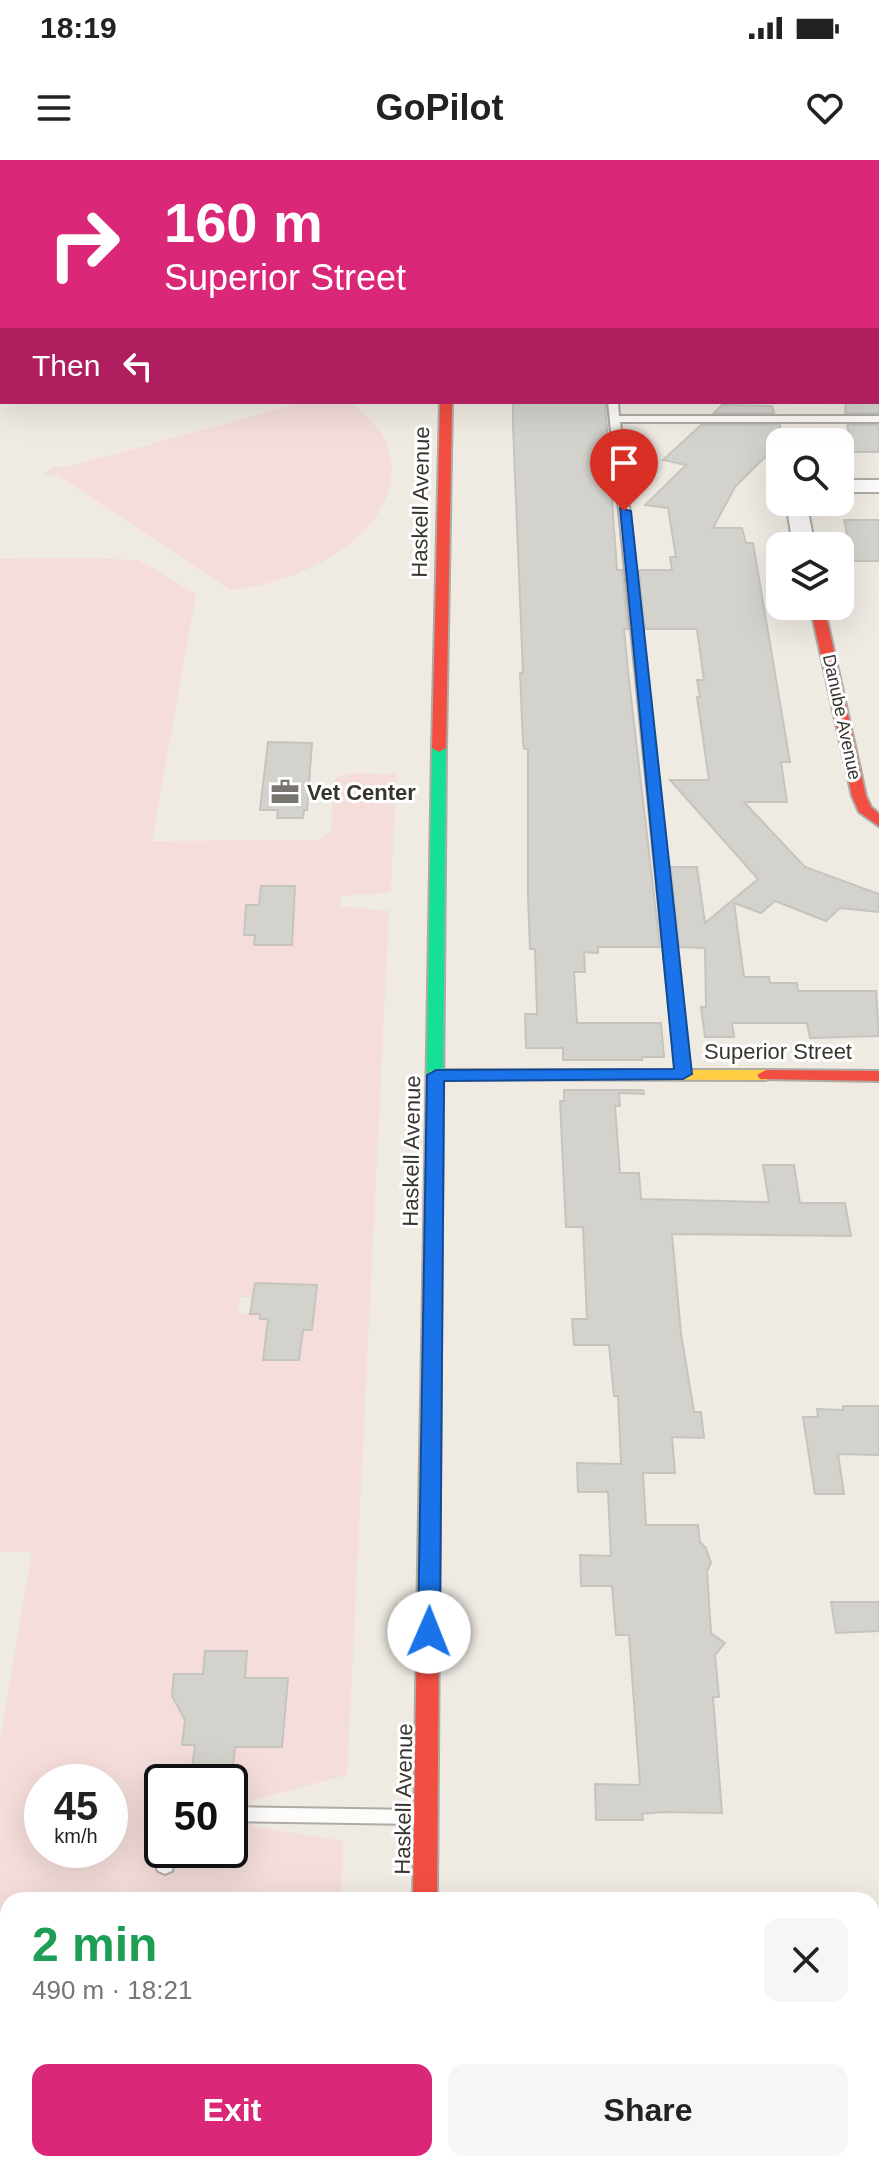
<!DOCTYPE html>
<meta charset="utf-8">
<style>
:root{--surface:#fff;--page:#f6f6f6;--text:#222;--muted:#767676;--accent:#db2777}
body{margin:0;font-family:Arial,sans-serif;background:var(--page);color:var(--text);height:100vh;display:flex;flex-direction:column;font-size:30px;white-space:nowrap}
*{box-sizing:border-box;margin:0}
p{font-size:26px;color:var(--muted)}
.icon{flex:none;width:44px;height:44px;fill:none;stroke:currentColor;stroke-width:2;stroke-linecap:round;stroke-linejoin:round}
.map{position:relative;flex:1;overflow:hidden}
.side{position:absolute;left:0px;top:1732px;width:880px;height:280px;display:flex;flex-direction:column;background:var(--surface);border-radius:24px 24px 0 0;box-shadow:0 8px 32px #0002}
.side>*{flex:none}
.guide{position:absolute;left:0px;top:0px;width:880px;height:244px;box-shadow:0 8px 32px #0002;background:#db2777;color:#fff;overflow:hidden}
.fabs{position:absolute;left:766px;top:268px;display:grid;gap:16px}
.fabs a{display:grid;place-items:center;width:88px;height:88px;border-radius:16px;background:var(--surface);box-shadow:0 8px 32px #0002;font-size:40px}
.speed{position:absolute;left:24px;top:1604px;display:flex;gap:16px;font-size:40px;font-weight:700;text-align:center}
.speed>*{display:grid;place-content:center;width:104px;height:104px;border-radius:50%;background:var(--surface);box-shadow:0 8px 32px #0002;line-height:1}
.speed small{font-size:20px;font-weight:400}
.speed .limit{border:4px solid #111;border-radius:12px;background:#fff;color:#111}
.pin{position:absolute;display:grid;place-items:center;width:68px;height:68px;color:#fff;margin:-82px -34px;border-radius:50% 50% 50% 0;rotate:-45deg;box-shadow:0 0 8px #0007}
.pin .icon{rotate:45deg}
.me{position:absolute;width:88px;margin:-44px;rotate:1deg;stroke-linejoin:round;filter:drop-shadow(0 0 6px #0008)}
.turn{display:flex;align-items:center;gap:28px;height:168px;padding:0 32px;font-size:36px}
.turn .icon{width:104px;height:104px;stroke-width:2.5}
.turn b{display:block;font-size:56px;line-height:68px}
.then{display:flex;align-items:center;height:76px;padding:0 32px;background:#0003;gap:16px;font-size:30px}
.round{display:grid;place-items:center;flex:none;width:84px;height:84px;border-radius:16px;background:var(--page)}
.overview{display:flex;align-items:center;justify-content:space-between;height:136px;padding:0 32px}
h1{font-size:48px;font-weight:700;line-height:60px;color:#1e9e55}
.button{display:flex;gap:16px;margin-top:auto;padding:16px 32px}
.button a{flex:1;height:92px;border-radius:16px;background:var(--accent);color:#fff;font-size:32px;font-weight:700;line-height:92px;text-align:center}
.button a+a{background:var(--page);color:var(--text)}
.status{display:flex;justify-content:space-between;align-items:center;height:56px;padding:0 40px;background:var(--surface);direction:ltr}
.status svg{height:22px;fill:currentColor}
header{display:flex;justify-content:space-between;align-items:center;height:104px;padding:0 32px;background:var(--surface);font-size:36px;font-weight:700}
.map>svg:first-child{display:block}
.green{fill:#f4ddda;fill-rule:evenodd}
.building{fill:#d4d2cc;stroke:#c5c4be;stroke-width:2}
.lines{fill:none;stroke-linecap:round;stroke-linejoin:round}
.lane-casing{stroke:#aeaba4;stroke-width:4}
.street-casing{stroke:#aeaba4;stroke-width:4}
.fast-casing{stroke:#aeaba4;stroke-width:4}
.slow-casing{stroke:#aeaba4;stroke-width:4}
.jam-casing{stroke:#aeaba4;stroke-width:4}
.lane{fill:#fdfcfb;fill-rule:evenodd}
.street{fill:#fdfcfb;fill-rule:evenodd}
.fast{fill:#16e098;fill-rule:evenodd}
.slow{fill:#ffcf43;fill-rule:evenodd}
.jam{fill:#f24e42;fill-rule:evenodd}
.route{fill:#1a73e8;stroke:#114b97;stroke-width:2}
.labels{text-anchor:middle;stroke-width:6;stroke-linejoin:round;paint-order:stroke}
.far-street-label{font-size:18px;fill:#38352f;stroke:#fff}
.street-label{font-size:22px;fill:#38352f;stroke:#fff}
.poi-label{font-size:22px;font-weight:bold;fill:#38352f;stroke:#fff;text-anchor:start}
</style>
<div class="status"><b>18:19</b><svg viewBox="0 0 49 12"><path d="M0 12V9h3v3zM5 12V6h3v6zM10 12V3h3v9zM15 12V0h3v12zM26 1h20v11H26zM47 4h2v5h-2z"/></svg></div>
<header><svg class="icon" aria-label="menu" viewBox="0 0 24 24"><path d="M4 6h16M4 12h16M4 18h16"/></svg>GoPilot<svg class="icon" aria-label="heart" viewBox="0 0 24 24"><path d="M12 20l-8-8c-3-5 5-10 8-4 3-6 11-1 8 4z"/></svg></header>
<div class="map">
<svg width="879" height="2012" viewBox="0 0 879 2012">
<rect width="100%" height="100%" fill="#efebe3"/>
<path class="green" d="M304 242C317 242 335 239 347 242 354 244 362 252 367 257 400 286 398 328 372 362 341 401 278 426 230 430L60 317 44 314 52 307H67Z
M79 398 139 400 196 434 152 681 319 680 331 670 334 619 351 613 396 614 391 732 341 736 340 746 389 751 347 1615 252 1640 251 1666 343 1681 341 1740H8V1837L0 1830V1583L32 1392H0V399ZM261 726H294L285 770 293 771 292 784 255 785V775H244L246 746 259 745ZM255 1123 317 1125 312 1170H303L299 1200 263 1199 268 1159H260V1154L237 1153 240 1137H253ZM247 1491 245 1518 288 1519 282 1587H235L232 1616H191L195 1585 182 1584 185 1560 174 1514H203ZM42 1622H110V1690H42ZM162 1622H230V1690H162Z
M192 2004H330V2012H197Z"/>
<path class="building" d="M516 242H605L617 410H622L628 469H624L628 511 660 787H598V793L584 792 585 812H574L577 863H661L664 897H642V900H563V888H526L525 854H537L535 789H530L528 737V589H524L523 582 520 513H523L513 266V244Z
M846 242H879V253H845Z
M722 245 772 246 774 253H714Z
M701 265H780V306L765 297 735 327 713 368H742L746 383H753L790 602H781L787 642H744L805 707 879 734V752L840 748 826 761 775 741 761 753 734 743 744 817H769L770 823H797L798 831H876L879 876 810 878 807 863H732L734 877H705L701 847H706L705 788 679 787 671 707H697L705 763 758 719 670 620H709L697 537H700L697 520H704L697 469H645L639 410H672L670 397H676L668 348 645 345 686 305 663 300Z
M847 265H879V292H853Z
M844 360H879V401H853Z
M268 582 312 583 307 650H304L303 658H277L278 650H260Z
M261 726H295L292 785H254L255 775H244L246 745H259Z
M564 930H643L644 934 619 933 620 946H615L620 1013H639L641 1039 769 1042 763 1005H794L800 1043H845L851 1076 672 1074 681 1174 694 1252H701L704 1278 672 1277 675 1313H643L646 1365H698L700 1382 706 1388 711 1403 707 1411 711 1473 725 1483 715 1495 719 1537H713L722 1653 663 1652 642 1654 643 1660H596L595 1624 640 1625 629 1475H616L612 1426H581L580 1395 611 1396 608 1332H578L577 1303 621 1304 618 1236H614L609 1185H574L572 1159H587L583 1067H566L560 941H564Z
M255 1123 317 1125 312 1170H303L299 1200H263L268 1159H260V1154H250Z
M843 1246H879V1295L838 1294 844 1334H815L803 1257H818L817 1249 843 1250Z
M831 1442H879V1471L836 1473Z
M205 1491H247L245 1518H288L282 1587H235L232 1616H191L195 1585H182L185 1560 172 1536 174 1514H203Z"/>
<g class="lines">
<defs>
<path id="lane" d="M0 127H2V133H0Z
M608 242H618L619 256H879V262H620L690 914 683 918 676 914Z
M230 1647 418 1650 424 1652 427 1657 424 1662 418 1664 230 1661Z
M162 1684V1690H176L172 1711 165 1714 158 1711C154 1703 156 1691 162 1684Z"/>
<path id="street" d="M878 76H879V86H878Z
M0 77H2V87H0Z
M840 320H879V332H840Z
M786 342H806L815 386H793Z"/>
<path id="fast" d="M0 189H2V195H0Z
M439 584 446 588 442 1068 433 1074 424 1068 432 588Z"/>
<path id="slow" d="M446 0H456V2H446Z
M878 191H879V197H878Z
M436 910H766L775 915 766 920 430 919 427 915 430 911Z
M433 1062 442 1068 439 1464 436 1470 428 1472 420 1470 417 1464 424 1068Z"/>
<path id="jam" d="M440 242H452L446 588 439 592 432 588Z
M810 446H824L866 636 871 647 879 654V666L859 652 852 636Z
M766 910 879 911V921L760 919 757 915Z
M428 1456 436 1458 439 1464 437 1740H413L417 1464 420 1458Z
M408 2004H434V2012H408Z"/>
</defs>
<use href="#lane" class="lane-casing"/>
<use href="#street" class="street-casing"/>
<use href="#fast" class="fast-casing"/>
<use href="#slow" class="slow-casing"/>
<use href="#jam" class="jam-casing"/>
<use href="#lane" class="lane"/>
<use href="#street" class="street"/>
<use href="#fast" class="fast"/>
<use href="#slow" class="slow"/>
<use href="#jam" class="jam"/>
</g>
<path class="route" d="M620 348 631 351 692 914 683 919 444 921 440 1472 437 1478 429 1480 421 1478 418 1472 427 915 436 910 674 909Z"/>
<defs>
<symbol id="office-bare" viewBox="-9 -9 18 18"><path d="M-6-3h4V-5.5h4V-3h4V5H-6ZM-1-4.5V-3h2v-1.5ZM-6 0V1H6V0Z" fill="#78756e" stroke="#fff" stroke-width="2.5" paint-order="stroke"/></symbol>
</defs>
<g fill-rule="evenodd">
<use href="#office-bare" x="265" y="612" width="40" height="40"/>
</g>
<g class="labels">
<g class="far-street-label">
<text transform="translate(842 557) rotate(78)" y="6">Danube Avenue</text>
</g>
<g class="street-label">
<text transform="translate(420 342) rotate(-89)" y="8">Haskell Avenue</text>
<text x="778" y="899">Superior Street</text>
<text transform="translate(411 991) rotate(-89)" y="8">Haskell Avenue</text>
<text transform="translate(403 1639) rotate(-89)" y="8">Haskell Avenue</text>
</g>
<g class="poi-label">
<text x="307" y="640">Vet Center</text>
</g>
</g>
</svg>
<div class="fabs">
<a><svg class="icon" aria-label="search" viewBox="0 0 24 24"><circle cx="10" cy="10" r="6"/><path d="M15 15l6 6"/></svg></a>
<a><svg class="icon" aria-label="layers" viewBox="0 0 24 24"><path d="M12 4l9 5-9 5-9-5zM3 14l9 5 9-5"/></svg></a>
</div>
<div class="speed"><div>45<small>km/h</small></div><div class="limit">50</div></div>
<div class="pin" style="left:624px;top:351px;background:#d93025"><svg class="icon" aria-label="arrive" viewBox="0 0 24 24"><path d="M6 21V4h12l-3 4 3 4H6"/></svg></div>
<svg class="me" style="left:429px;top:1472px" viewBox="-20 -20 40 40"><circle r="19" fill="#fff"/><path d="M0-13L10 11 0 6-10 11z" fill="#1a73e8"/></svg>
<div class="guide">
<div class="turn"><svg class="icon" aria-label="right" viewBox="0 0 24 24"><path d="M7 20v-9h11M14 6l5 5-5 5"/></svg><div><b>160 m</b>Superior Street</div></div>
<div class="then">Then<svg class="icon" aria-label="left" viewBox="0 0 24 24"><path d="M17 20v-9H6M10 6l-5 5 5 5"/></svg></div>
</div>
<section class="side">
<div class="overview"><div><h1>2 min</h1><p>490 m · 18:21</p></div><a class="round"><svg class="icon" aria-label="close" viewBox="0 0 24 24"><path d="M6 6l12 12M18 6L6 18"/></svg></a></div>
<div class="button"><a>Exit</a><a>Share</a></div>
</section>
</div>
